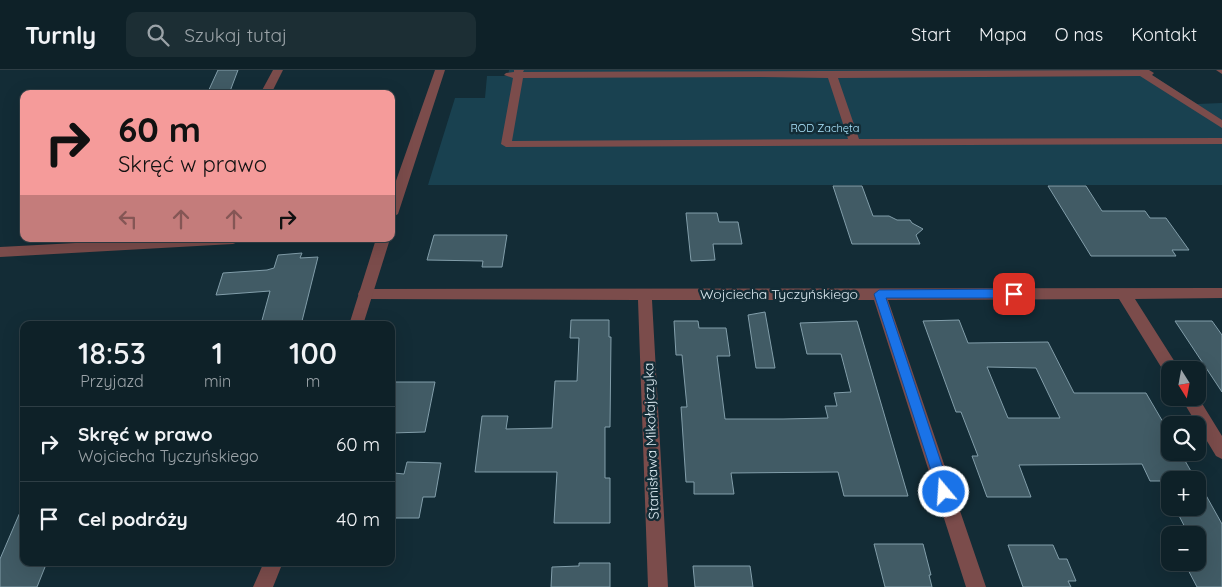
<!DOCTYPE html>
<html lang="pl">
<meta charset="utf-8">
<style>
:root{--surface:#0e2128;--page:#1c2e34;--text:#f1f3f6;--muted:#9ba3a8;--line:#2e3e45}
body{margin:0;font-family:Quicksand,sans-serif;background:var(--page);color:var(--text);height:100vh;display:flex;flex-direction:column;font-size:19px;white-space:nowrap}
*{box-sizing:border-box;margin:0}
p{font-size:16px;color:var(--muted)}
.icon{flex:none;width:28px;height:28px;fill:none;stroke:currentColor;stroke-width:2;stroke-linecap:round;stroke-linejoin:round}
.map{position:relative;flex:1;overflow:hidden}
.drawer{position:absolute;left:20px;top:251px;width:375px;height:245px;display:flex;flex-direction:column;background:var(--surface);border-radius:10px;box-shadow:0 5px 20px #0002,0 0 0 1px var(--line)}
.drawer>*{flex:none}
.hud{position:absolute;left:20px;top:20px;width:375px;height:152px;border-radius:10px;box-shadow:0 5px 20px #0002,0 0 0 1px var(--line);background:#f59b9a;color:#111;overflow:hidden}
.needle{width:32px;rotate:169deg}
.tools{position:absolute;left:1161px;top:291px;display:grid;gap:10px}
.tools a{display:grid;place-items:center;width:45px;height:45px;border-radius:10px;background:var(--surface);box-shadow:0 5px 20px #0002,0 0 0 1px var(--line);font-size:25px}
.pin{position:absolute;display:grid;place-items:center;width:42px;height:42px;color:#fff;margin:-21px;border-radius:10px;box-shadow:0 2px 8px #0006}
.me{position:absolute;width:55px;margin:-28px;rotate:342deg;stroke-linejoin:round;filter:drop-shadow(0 0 4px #0008)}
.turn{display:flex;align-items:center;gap:18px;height:105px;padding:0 15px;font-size:22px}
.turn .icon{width:65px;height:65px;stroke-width:2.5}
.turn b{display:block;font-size:35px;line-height:42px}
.lanes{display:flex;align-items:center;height:48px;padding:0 15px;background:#0003;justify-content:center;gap:25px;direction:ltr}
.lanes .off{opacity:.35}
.eta{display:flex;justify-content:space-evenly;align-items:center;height:85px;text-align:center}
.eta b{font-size:30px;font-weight:600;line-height:35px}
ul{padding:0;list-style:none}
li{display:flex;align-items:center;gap:15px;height:75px;padding:0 15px;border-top:1px solid var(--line)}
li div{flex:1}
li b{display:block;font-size:19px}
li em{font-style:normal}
header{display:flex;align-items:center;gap:30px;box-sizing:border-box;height:70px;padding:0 25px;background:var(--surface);border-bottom:1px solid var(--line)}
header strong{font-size:24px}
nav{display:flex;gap:28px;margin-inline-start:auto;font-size:18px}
.search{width:350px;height:45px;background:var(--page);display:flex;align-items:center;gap:12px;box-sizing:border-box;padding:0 18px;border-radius:10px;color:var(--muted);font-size:19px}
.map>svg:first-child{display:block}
.green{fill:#194150}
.building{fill:#415b65;stroke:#829eaa;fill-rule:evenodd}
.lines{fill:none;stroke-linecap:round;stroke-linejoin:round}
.service{fill:#7b4c4b;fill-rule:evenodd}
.minor{fill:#7b4c4b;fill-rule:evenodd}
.tertiary{fill:#7b4c4b;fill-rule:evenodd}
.route{fill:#1a73e8;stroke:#114b97}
.labels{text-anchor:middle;stroke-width:5;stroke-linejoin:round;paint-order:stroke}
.far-park-label{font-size:11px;fill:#ace5fd;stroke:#132c36}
.street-label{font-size:14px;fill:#dbe9f0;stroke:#132c36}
</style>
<header>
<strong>Turnly</strong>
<div class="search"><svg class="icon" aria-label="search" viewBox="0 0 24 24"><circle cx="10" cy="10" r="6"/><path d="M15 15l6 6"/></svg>Szukaj tutaj</div>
<nav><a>Start</a><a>Mapa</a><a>O nas</a><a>Kontakt</a></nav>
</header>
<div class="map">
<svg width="1222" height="517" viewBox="0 0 1222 517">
<rect width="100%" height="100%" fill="#132c36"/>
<path class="green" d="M509 0H1144L1197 34 1222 33V115H428L455 28H485L487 6H508Z"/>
<path class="building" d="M218 0H238L229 24H207Z
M833 116H862L873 146H889L897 150H910L912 153 923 159 916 165 920 174H852Z
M1048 116H1086L1102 141H1145L1150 148H1166L1189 180H1172L1176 186H1091Z
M686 143H717L719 152H738L742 174H713L715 190 691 191Z
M434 165H507L502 197H482L483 191 427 190Z
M302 183 300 188 318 187 302 251 261 254 270 221 216 225 223 203 267 200 274 198 278 185Z
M765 242 775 298H756L748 245Z
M571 250H609V267H611L610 357H605V408H610V453H554L557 402H475L482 346H508L506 359 552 358 555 311H577L579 268H570Z
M959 250 968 273 1048 272 1074 323H1146L1170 364V382H1180L1196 410H1170V429L1161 411H1150L1142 394 1019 395 1031 427H987L972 386H978L961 342H956L923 251ZM987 297 1036 298 1060 348H1008Z
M674 251H698L699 258H726L730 286H717L725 349H783L828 348 825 336H837L834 323 851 322 841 284H807L800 253 857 251 908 426H844L838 402 731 403 734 424H694V412H686L681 337H687L682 285H676Z
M1175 251H1212L1222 265V322Z
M395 312H435L425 362 391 363V327Z
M407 392 441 393 435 427H423L419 448H391V414L394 403 404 404Z
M1198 411 1222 454V517H1197L1184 492H1204L1198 480V465H1189L1175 438H1198Z
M24 433V492H47L37 517H0V489Z
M874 474H923L931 505H929L932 517H885Z
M1008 475H1053L1059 489H1067L1076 511H1068L1071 517H1023Z
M579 493H610V517H551L552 497 579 496Z
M693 496H750L753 517H695Z"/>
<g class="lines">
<path class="service" d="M514 0H524L523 2C733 1 938 1 1149 0L1154 3 1152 5 1222 50V58L1140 6 838 8 859 69 1222 68V74L506 77 501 74 513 8 504 5 506 3 514 2ZM762 7 828 8 848 69 512 71 523 8Z"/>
<path class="minor" d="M273 0H283L271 24H260Z
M1216 0H1222V4Z
M151 169H240L238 172 233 174 0 187V177Z
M1222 218V228L1135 229 1180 300H1170V306L1166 305 1119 229 888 230 986 517H966L874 230H652L668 517H648L638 230 365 229 360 228 358 224 360 220 365 219Z
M1198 327 1222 366V389L1216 386 1181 328Z"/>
<path class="tertiary" d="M435 0H445L398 144 391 148V125Z
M376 169H390L363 255H349Z
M264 492H283L273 517H253Z"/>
</g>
<path class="route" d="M1014 219 1019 224 1014 228H886L951 422 949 427 944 429 940 427 938 422 874 224 879 220Z"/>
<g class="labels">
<g class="far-park-label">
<text x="825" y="62">ROD Zachęta</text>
</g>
<g class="street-label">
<text x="779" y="229">Wojciecha Tyczyńskiego</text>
<text transform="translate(651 371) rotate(-92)" y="5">Stanisława Mikołajczyka</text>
</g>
</g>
</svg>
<div class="tools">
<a><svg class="needle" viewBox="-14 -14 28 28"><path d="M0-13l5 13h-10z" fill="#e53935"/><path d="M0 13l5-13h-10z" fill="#9ba3a8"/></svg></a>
<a><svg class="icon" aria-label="search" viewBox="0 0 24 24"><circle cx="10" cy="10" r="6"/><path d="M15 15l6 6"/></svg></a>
<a>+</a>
<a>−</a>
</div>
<div class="pin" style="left:1014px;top:224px;background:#d93025"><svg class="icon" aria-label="arrive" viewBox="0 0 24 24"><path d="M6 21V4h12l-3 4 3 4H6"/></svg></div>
<svg class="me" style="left:944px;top:422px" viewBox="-20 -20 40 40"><circle r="17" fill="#1a73e8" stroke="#fff" stroke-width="3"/><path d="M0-11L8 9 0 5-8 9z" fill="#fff"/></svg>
<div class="hud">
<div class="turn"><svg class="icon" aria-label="right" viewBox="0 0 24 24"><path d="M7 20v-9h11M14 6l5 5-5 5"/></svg><div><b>60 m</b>Skręć w prawo</div></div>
<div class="lanes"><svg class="icon off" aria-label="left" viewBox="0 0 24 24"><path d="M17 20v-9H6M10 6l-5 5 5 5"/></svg><svg class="icon off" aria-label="ahead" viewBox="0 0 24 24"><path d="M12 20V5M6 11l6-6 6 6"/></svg><svg class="icon off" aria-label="ahead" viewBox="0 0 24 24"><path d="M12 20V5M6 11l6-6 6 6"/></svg><svg class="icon" aria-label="right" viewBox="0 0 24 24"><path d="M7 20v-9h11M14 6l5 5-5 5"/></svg></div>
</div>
<section class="drawer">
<div class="eta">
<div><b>18:53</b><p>Przyjazd</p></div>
<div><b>1</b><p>min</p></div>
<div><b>100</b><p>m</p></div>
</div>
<ul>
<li><svg class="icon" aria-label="right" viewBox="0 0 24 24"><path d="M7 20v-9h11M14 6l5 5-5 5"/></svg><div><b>Skręć w prawo</b><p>Wojciecha Tyczyńskiego</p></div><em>60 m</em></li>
<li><svg class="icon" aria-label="arrive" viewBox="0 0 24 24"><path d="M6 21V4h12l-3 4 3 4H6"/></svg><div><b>Cel podróży</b></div><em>40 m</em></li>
</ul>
</section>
</div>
